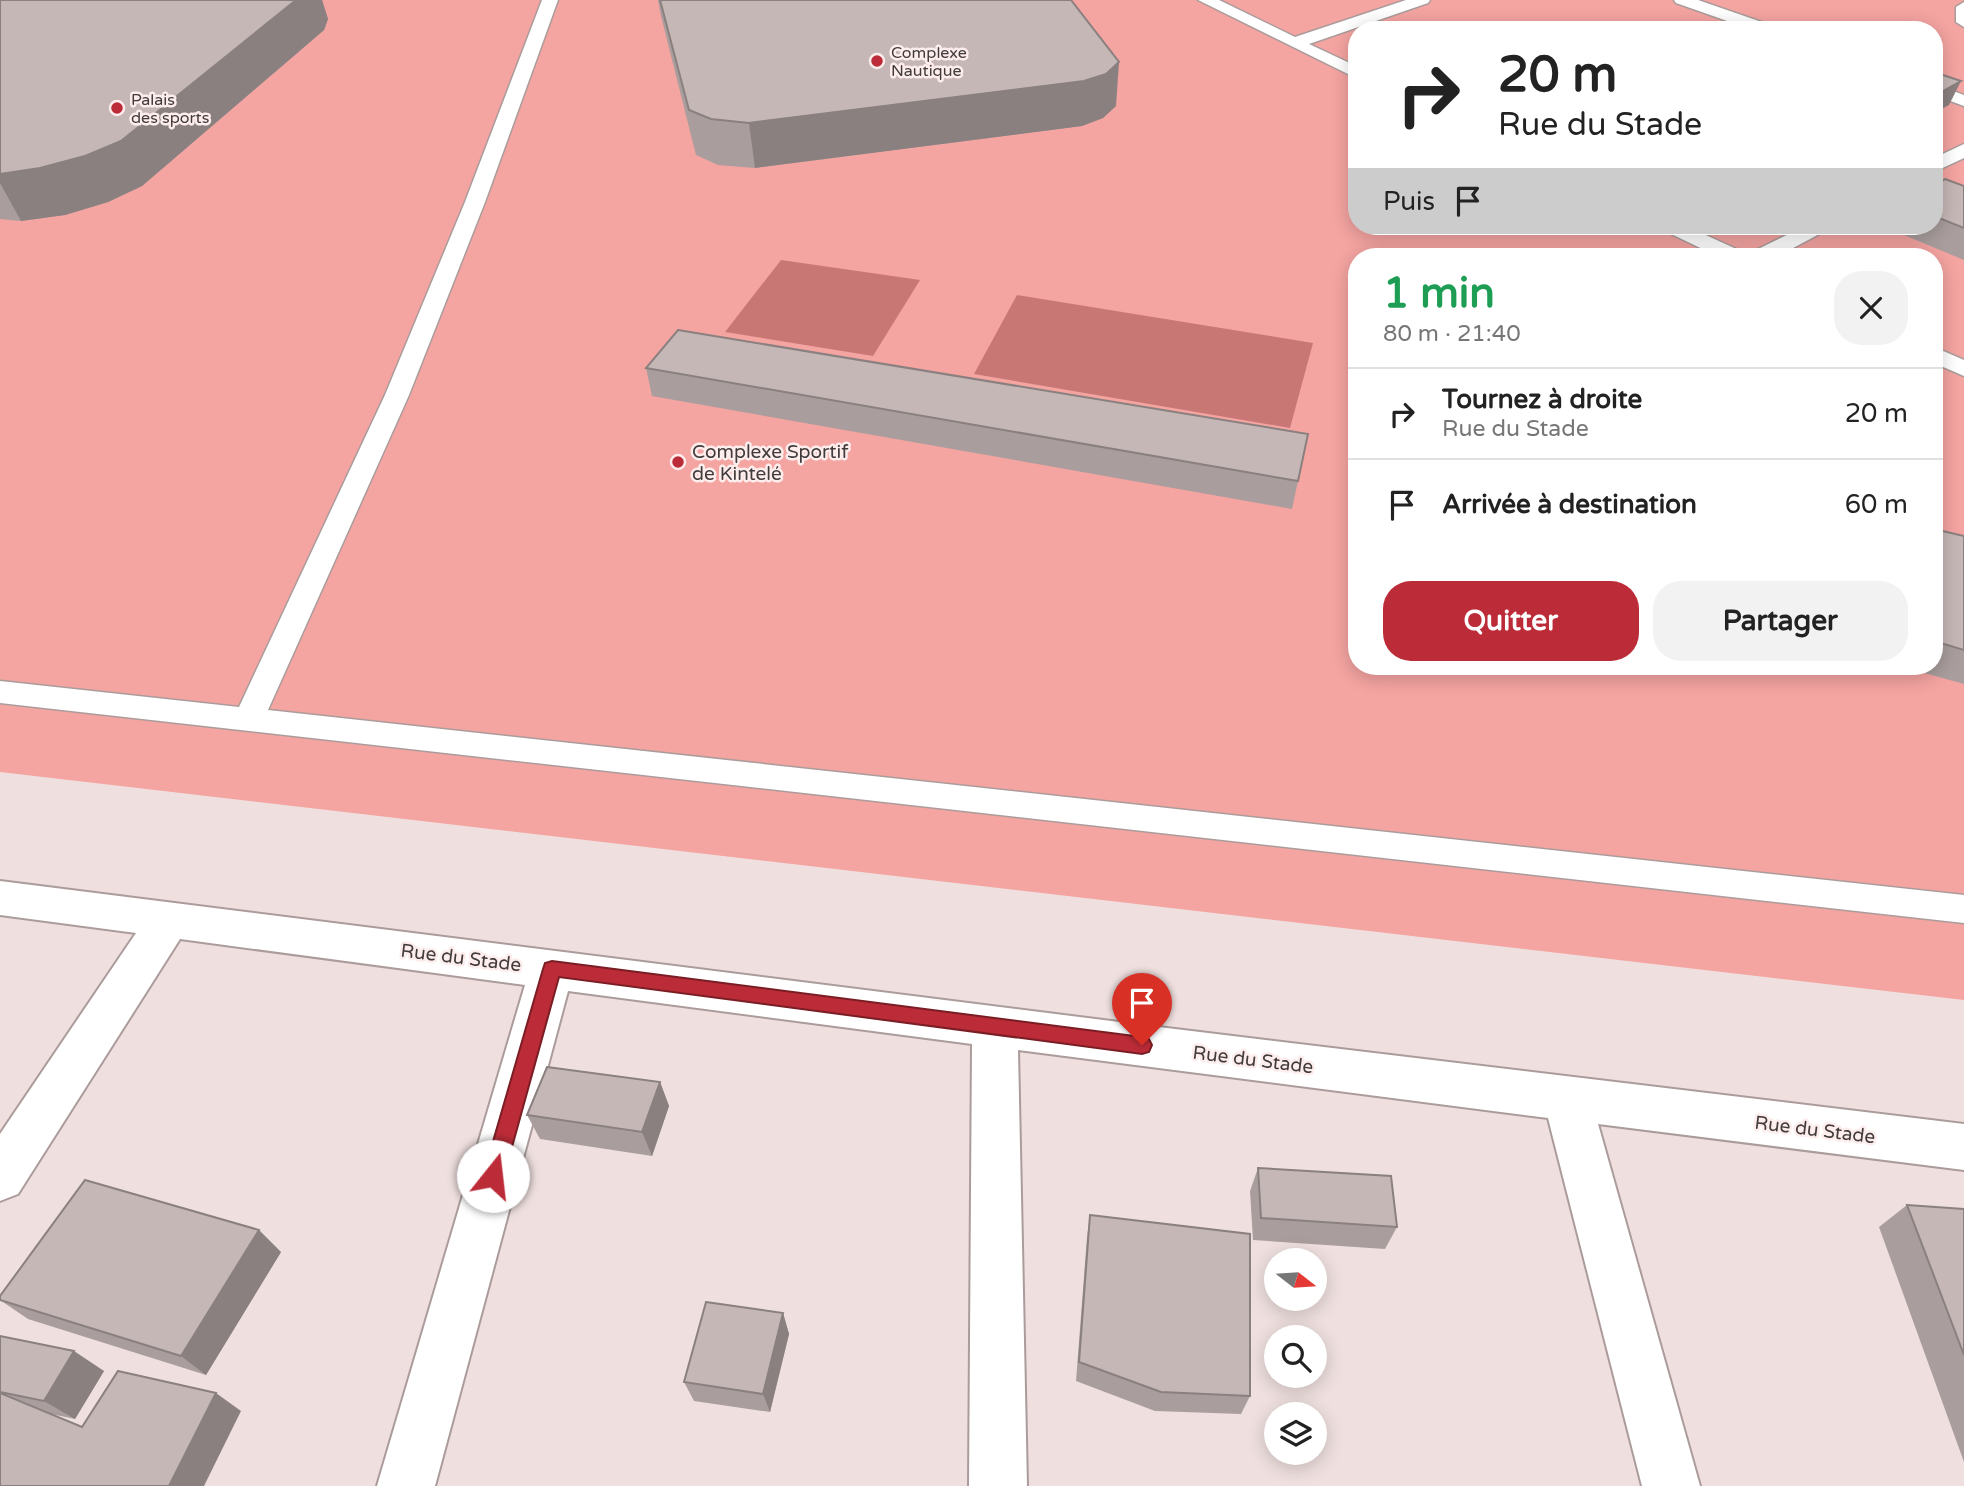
<!DOCTYPE html>
<html lang="fr">
<meta charset="utf-8">
<style>
:root{--surface:#fff;--page:#f2f2f2;--text:#222;--muted:#767676;--line:#e0e0e0;--accent:#bc2c38}
body{margin:0;font-family:"Varela Round",sans-serif;background:var(--page);color:var(--text);height:100vh;display:flex;flex-direction:column;font-size:26px;white-space:nowrap}
*{box-sizing:border-box;margin:0}
p{font-size:23px;color:var(--muted)}
.icon{flex:none;width:38px;height:38px;fill:none;stroke:currentColor;stroke-width:2;stroke-linecap:round;stroke-linejoin:round}
.map{position:relative;flex:1;overflow:hidden}
.details{position:absolute;left:1348px;top:248px;width:595px;height:427px;display:flex;flex-direction:column;background:var(--surface);border-radius:28px;box-shadow:0 4px 18px #0003}
.details>*{flex:none}
.banner{position:absolute;left:1348px;top:21px;width:595px;height:214px;border-radius:28px;box-shadow:0 4px 18px #0003;background:#fff;color:var(--text);overflow:hidden}
.needle{width:46px;rotate:107deg}
.buttons{position:absolute;left:1264px;top:1248px;display:grid;gap:14px}
.buttons a{display:grid;place-items:center;width:63px;height:63px;border-radius:50%;background:var(--surface);box-shadow:0 4px 18px #0003;font-size:35px}
.pin{position:absolute;display:grid;place-items:center;width:60px;height:60px;color:#fff;margin:-72px -30px;border-radius:50% 50% 50% 0;rotate:-45deg;box-shadow:0 0 7px #0007}
.pin .icon{rotate:45deg}
.me{position:absolute;width:77px;margin:-38px;rotate:16deg;stroke-linejoin:round;filter:drop-shadow(0 0 5px #0008)}
.turn{display:flex;align-items:center;gap:24px;height:147px;padding:0 35px;font-size:32px}
.turn .icon{width:91px;height:91px;stroke-width:2.5}
.turn b{display:block;font-size:49px;line-height:60px}
.then{display:flex;align-items:center;height:66px;padding:0 35px;background:#0003;gap:14px;font-size:26px}
.round{display:grid;place-items:center;flex:none;width:74px;height:74px;border-radius:28px;background:var(--page)}
.head{display:flex;align-items:center;justify-content:space-between;height:119px;padding:0 35px}
h1{font-size:42px;font-weight:700;line-height:52px;color:#1e9e55}
.cta{display:flex;gap:14px;margin-top:auto;padding:14px 35px}
.cta a{flex:1;height:80px;border-radius:28px;background:var(--accent);color:#fff;font-size:28px;font-weight:700;line-height:80px;text-align:center}
.cta a+a{background:var(--page);color:var(--text)}
ul{padding:0;list-style:none}
li{display:flex;align-items:center;gap:21px;height:91px;padding:0 35px;border-top:2px solid var(--line)}
li div{flex:1}
li b{display:block;font-size:26px}
li em{font-style:normal}
.map>svg:first-child{display:block}
.green{fill:#f4a4a1;fill-rule:evenodd}
.water{fill:#c97775}
.lines{fill:none;stroke-linecap:round;stroke-linejoin:round}
.service-casing{stroke:#ab9c9b;stroke-width:3}
.minor-casing{stroke:#ab9c9b;stroke-width:4}
.service{fill:#fff;fill-rule:evenodd}
.minor{fill:#fff;fill-rule:evenodd}
.wall{fill:#a99d9d}
.shaded-wall{fill:#8a807f}
.building{fill:#c5b7b6;stroke:#8a807f;stroke-width:2}
.route{fill:#bc2c38;stroke:#7a1d24;stroke-width:2}
.poi-dot{fill:#bc2c38;stroke:#fdedec;stroke-width:2.5}
.labels{text-anchor:middle;stroke-width:5;stroke-linejoin:round;paint-order:stroke}
.far-poi-label{font-size:16px;fill:#413b3b;stroke:#fdedec;text-anchor:start}
.poi-label{font-size:19px;fill:#413b3b;stroke:#fdedec;text-anchor:start}
.street-label{font-size:19px;fill:#413b3b;stroke:#fdedec}
</style>
<div class="map">
<svg width="1964" height="1486" viewBox="0 0 1964 1486">
<rect width="100%" height="100%" fill="#efe0df"/>
<path class="green" d="M0 0H1964V1000L0 772ZM1356 30H1934V226H1356ZM1356 257H1934V667H1356Z"/>
<path class="water" d="M781 260 920 280 873 356 725 332Z
M1017 295 1313 343 1290 428 974 374Z"/>
<g class="lines">
<defs>
<path id="service" d="M542 0H558L485 202 409 395 268 710 1964 895V923L0 703V681L239 707 385 395 465 202Z
M1198 0H1219L1295 37 1406 0H1430L1428 3 1309 44 1356 66V78Z
M1674 0H1698L1776 27 1778 30H1753L1676 3Z
M1964 2V27L1956 22V7Z
M1934 84 1964 95V106L1934 95Z
M1964 144V158L1934 172V158Z
M1660 226H1686L1743 252 1746 257H1719L1663 230Z
M1805 226H1830L1827 230 1776 257H1749L1752 252Z
M1934 347 1964 360V376L1934 363Z"/>
<path id="minor" d="M0 881 1167 1028 1964 1124V1170L1598 1124 1700 1486H1642L1548 1118 1018 1050 1027 1486H969L972 1044 568 991 435 1486H377L525 985 180 939 18 1194 0 1201V1134L136 933 0 915Z"/>
</defs>
<use href="#service" class="service-casing"/>
<use href="#minor" class="minor-casing"/>
<use href="#service" class="service"/>
<use href="#minor" class="minor"/>
</g>
<path class="wall" d="M0 0H322L328 19 324 30 142 186 108 202 65 215 21 221 0 219Z
M658 0H1071L1116 106 1103 118 1082 126 755 168 718 165 696 155 661 16Z
M1934 185 1964 186V260L1887 228 1888 226H1934Z
M646 368 1308 434 1292 509 652 396Z
M1934 529 1964 536V684L1903 667H1934Z
M660 1082 669 1106 652 1156 540 1139 527 1115Z
M1258 1168 1397 1227 1385 1249 1253 1240 1250 1191Z
M1907 1205 1964 1209V1462L1879 1227Z
M1090 1215 1250 1396 1241 1414 1155 1411 1076 1381 1087 1237Z
M281 1252 206 1375 28 1319 0 1300V1296Z
M783 1313 789 1334 770 1412 694 1401 684 1382Z
M0 1336 104 1371 75 1419 51 1414 82 1427 241 1411 0 1486Z"/>
<path class="shaded-wall" d="M296 0H322L328 19 324 30 142 186 108 202 65 215 21 221 0 183V174Z
M1119 62 1116 106 1103 118 1082 126 755 168 749 123Z
M1961 81 1949 105 1934 113V96Z
M660 1082 669 1106 652 1156 642 1132Z
M259 1230 281 1252 206 1375 181 1356Z
M783 1313 789 1334 770 1412 763 1394Z
M74 1351 104 1371 75 1419 44 1401Z
M216 1393 241 1411 204 1486H169Z"/>
<path class="building" d="M0 0H296L121 141 85 156 40 168 0 174Z
M660 0H1071L1119 62 1106 74 1084 81 749 123 711 119 689 110Z
M1934 72 1961 81 1934 96Z
M1945 179 1964 186V228L1934 216V185Z
M678 330 1308 434 1298 481 646 368Z
M1934 529 1964 536V650L1934 641Z
M547 1067 660 1082 642 1132 527 1115Z
M1258 1168 1391 1176 1397 1227 1261 1218Z
M85 1180 259 1230 181 1356 0 1300V1296Z
M1907 1205 1964 1209V1355Z
M1090 1215 1250 1234V1396L1161 1392 1079 1362Z
M706 1302 783 1313 763 1394 684 1382Z
M0 1336 74 1351 44 1401 0 1392Z
M118 1371 216 1393 169 1486H0V1393L82 1427Z"/>
<path class="route" d="M552 961 1142 1037 1149 1039 1152 1045 1149 1052 1142 1054 559 977 504 1176 501 1183 493 1185 486 1183 483 1176 543 969 545 963Z"/>
<g class="poi-dot">
<circle cx="877" cy="61" r="7"/>
<circle cx="117" cy="108" r="7"/>
<circle cx="678" cy="462" r="7"/>
</g>
<g class="labels">
<g class="far-poi-label">
<text x="891" y="58">Complexe<tspan x="891" dy="18">Nautique</tspan></text>
<text x="131" y="105">Palais<tspan x="131" dy="18">des sports</tspan></text>
</g>
<g class="poi-label">
<text x="692" y="458">Complexe Sportif<tspan x="692" dy="22">de Kintelé</tspan></text>
</g>
<g class="street-label">
<text transform="translate(461 957) rotate(7)" y="7">Rue du Stade</text>
<text transform="translate(1253 1059) rotate(7)" y="7">Rue du Stade</text>
<text transform="translate(1815 1129) rotate(7)" y="7">Rue du Stade</text>
</g>
</g>
</svg>
<div class="buttons">
<a><svg class="needle" viewBox="-14 -14 28 28"><path d="M0-13l5 13h-10z" fill="#e53935"/><path d="M0 13l5-13h-10z" fill="#767676"/></svg></a>
<a><svg class="icon" aria-label="search" viewBox="0 0 24 24"><circle cx="10" cy="10" r="6"/><path d="M15 15l6 6"/></svg></a>
<a><svg class="icon" aria-label="layers" viewBox="0 0 24 24"><path d="M12 4l9 5-9 5-9-5zM3 14l9 5 9-5"/></svg></a>
</div>
<div class="pin" style="left:1142px;top:1045px;background:#d93025"><svg class="icon" aria-label="arrive" viewBox="0 0 24 24"><path d="M6 21V4h12l-3 4 3 4H6"/></svg></div>
<svg class="me" style="left:493px;top:1176px" viewBox="-20 -20 40 40"><circle r="19" fill="#fff"/><path d="M0-13L10 11 0 6-10 11z" fill="#bc2c38"/></svg>
<div class="banner">
<div class="turn"><svg class="icon" aria-label="right" viewBox="0 0 24 24"><path d="M7 20v-9h11M14 6l5 5-5 5"/></svg><div><b>20 m</b>Rue du Stade</div></div>
<div class="then">Puis<svg class="icon" aria-label="arrive" viewBox="0 0 24 24"><path d="M6 21V4h12l-3 4 3 4H6"/></svg></div>
</div>
<section class="details">
<div class="head"><div><h1>1 min</h1><p>80 m · 21:40</p></div><a class="round"><svg class="icon" aria-label="close" viewBox="0 0 24 24"><path d="M6 6l12 12M18 6L6 18"/></svg></a></div>
<ul>
<li><svg class="icon" aria-label="right" viewBox="0 0 24 24"><path d="M7 20v-9h11M14 6l5 5-5 5"/></svg><div><b>Tournez à droite</b><p>Rue du Stade</p></div><em>20 m</em></li>
<li><svg class="icon" aria-label="arrive" viewBox="0 0 24 24"><path d="M6 21V4h12l-3 4 3 4H6"/></svg><div><b>Arrivée à destination</b></div><em>60 m</em></li>
</ul>
<div class="cta"><a>Quitter</a><a>Partager</a></div>
</section>
</div>
